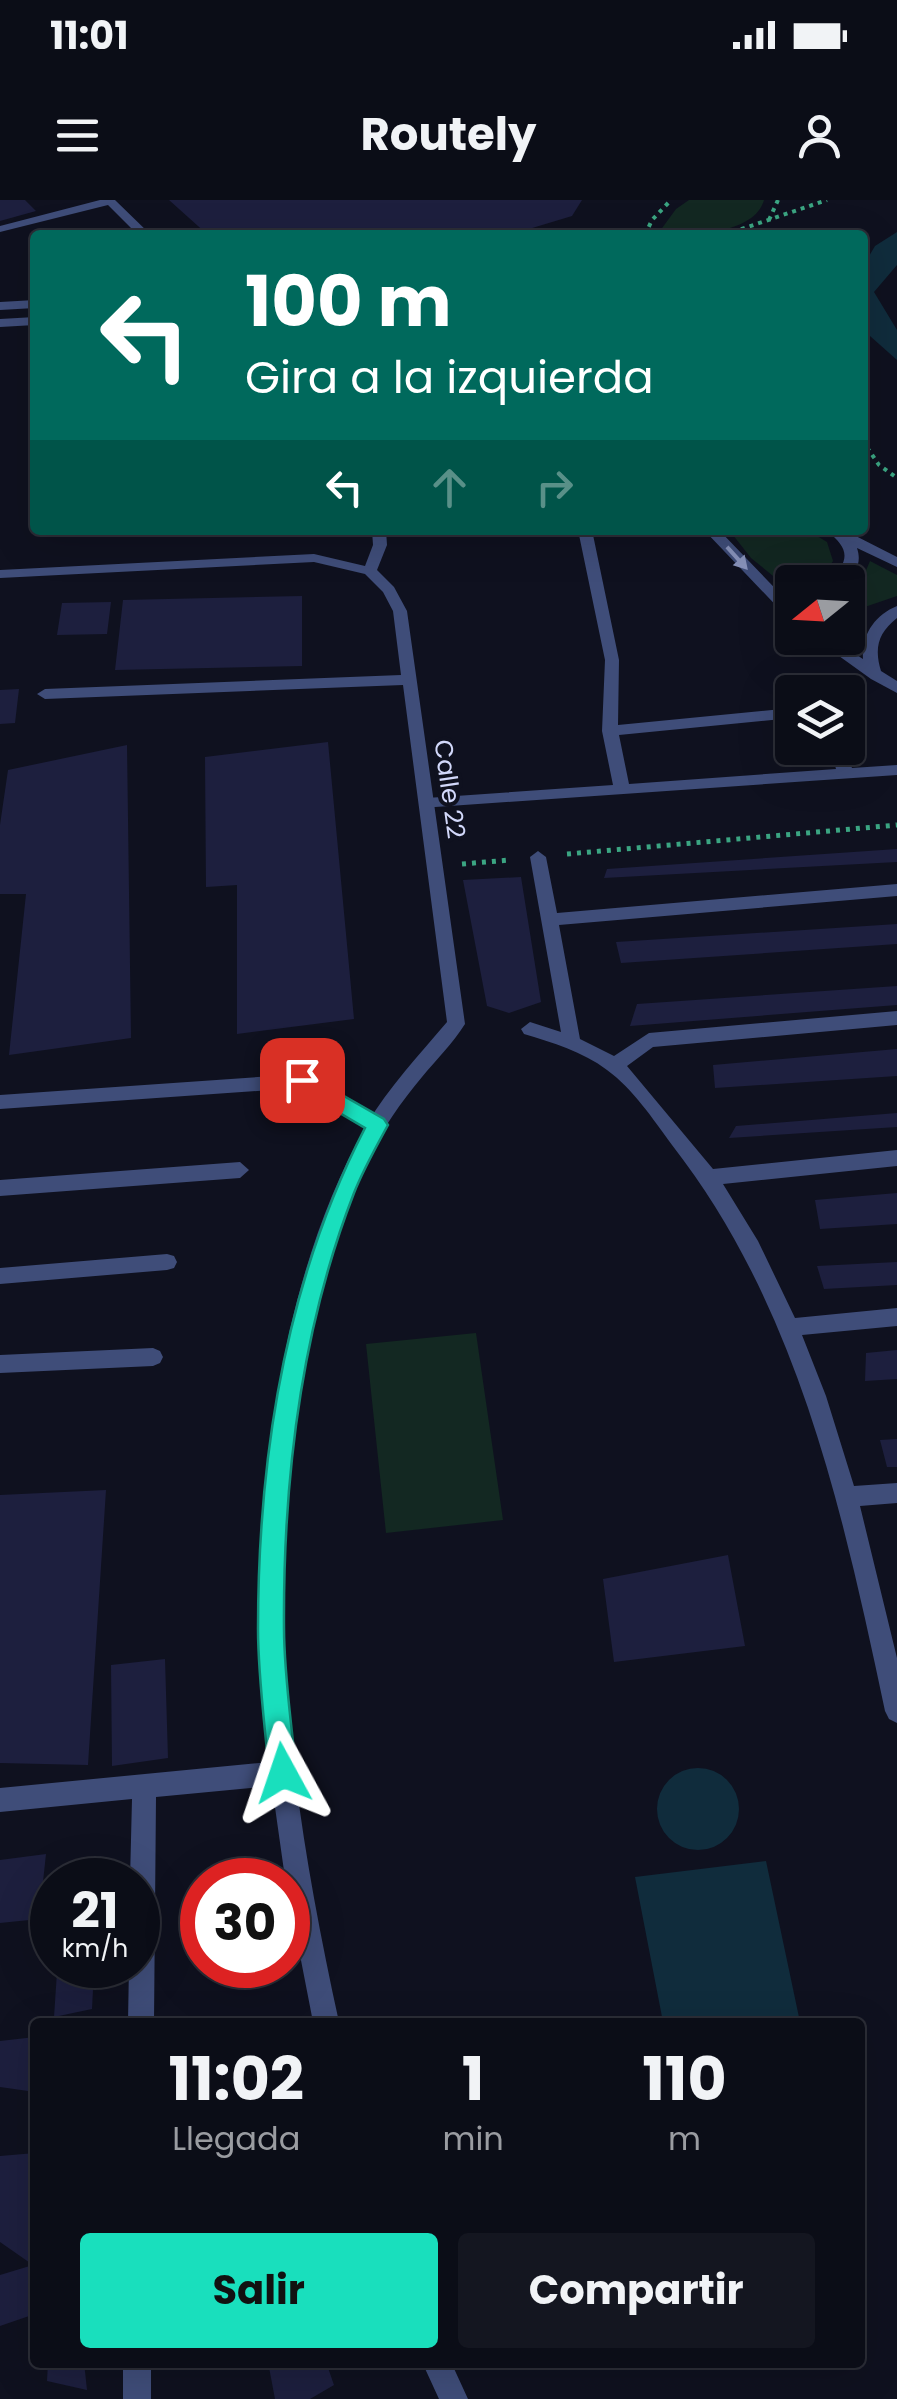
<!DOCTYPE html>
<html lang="es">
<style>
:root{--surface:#0b0d17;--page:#141620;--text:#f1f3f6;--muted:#9a9ca1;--line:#2b2d36;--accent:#19dfbd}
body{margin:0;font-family:Poppins,sans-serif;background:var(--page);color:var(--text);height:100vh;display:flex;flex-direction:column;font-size:38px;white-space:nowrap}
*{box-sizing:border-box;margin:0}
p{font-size:32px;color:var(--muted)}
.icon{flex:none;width:55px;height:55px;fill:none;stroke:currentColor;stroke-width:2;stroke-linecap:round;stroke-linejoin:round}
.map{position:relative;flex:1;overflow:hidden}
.panel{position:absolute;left:30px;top:1818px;width:835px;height:350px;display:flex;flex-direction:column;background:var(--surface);border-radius:10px;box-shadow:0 10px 40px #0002,0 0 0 2px var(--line)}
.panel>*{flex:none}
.top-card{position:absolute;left:30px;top:30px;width:838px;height:305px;border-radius:10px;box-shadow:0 10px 40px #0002,0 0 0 2px var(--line);background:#00695c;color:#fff;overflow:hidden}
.needle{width:65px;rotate:252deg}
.buttons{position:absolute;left:775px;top:365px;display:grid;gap:20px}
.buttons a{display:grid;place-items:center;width:90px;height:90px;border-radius:10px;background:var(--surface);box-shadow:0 10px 40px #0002,0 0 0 2px var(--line);font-size:50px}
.speed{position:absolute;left:30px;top:1658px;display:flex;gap:20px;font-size:50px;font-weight:700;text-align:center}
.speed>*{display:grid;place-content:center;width:130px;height:130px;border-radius:50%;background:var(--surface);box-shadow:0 10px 40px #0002,0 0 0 2px var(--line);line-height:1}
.speed small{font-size:25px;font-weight:400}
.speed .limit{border:15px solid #d22;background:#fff;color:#111}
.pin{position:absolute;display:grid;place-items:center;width:85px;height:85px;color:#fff;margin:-42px;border-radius:20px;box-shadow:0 5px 15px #0006}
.me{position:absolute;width:110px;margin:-55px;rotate:355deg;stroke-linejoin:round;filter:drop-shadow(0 0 8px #0008)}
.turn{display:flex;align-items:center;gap:35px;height:210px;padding:0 50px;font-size:45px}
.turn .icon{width:130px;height:130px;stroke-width:2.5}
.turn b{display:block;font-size:70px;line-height:85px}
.lanes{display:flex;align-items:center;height:95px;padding:0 50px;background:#0003;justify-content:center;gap:50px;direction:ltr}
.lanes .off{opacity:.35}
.eta{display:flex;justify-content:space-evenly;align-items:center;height:170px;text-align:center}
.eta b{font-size:60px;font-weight:700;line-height:70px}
.cta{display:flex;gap:20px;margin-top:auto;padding:20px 50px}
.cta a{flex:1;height:115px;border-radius:10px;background:var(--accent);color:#111;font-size:40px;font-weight:700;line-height:115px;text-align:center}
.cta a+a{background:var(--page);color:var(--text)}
.status{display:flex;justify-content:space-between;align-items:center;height:70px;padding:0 50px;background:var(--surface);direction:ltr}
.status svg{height:28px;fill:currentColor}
header{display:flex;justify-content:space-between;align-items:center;height:130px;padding:0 50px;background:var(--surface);font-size:45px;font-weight:700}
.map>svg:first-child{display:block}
.green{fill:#132822}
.water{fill:#102c3c}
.building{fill:#1d1f3e}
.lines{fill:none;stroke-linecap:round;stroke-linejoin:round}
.path-far1{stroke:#3ba582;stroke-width:4;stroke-dasharray:4 5;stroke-linecap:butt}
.path{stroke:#3ba582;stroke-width:5;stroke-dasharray:4 6;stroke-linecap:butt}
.service{fill:#3f4d79;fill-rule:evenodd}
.minor{fill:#3f4d79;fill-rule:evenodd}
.tertiary{fill:#3f4d79;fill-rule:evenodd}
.oneway{fill:#8892ba}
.route{fill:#19dfbd;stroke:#10917b;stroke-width:2.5}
.labels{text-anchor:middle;stroke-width:8;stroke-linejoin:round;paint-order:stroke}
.far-street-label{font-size:25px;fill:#d2d8fa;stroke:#0f111f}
</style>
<div class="status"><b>11:01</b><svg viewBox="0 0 49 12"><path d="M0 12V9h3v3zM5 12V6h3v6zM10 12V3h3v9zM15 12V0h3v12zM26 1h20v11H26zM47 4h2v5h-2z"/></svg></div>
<header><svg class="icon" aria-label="menu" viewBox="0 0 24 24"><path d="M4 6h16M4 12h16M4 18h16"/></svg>Routely<svg class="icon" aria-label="person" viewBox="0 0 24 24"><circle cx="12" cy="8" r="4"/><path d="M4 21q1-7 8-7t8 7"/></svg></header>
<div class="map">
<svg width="897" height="2199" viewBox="0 0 897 2199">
<rect width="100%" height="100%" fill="#0f111f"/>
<path class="green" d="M689 0H764C754 36 686 35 657 35L676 9Z
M729 330H807L827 342 833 361 823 376 778 380 751 358Z
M870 361 897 375V396L856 410 848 424V393L861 382Z
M476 1133 503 1320 386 1333 366 1144Z"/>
<path class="water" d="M897 32V65L874 92 897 130V160L870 136 863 110 862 68 875 46Z
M657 1609a41 41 0 1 1 82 0a41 41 0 1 1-82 0Z
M766 1661 800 1822H663L635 1677Z"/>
<path class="building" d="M0 0H25L36 11 0 21Z
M169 0H582L572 16 509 35H208Z
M302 396V466L115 470 123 400Z
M111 402 107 434 57 435 62 403Z
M19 489 15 523 0 524V490Z
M328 542 354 819 237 834V685L206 687 205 557Z
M127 545 131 838 9 855 26 694H0V625L8 570Z
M897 649V662L604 678 607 669Z
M521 677 541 802 509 813 487 806 463 680Z
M897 724V744L621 763 616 742Z
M897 786V805L630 826 637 804Z
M897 849V876L715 888 713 865Z
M897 913V927L729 938 736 926Z
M897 993V1024L820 1029 815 1000Z
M897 1062V1085L824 1089 817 1066Z
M897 1150V1179L865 1181 866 1153Z
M897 1239V1267H887L880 1240Z
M106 1290 88 1565 0 1563V1295Z
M728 1355 745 1446 614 1462 603 1379Z
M165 1459 168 1558 112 1566 111 1465Z
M46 1654 39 1719 0 1723V1660Z
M101 1656 104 1680H68L69 1667Z
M94 1770 92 1809 54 1817 57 1772Z
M35 1837V1892L0 1887V1841Z
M35 1953V2065H33L0 2042V1956Z
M33 2065 35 2114 0 2126V2075Z
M48 2162H84L87 2190 47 2181Z
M268 2162H326L334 2185 310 2199H275Z"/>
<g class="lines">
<path class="path-far1" d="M769 20 778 0
M645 35 652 20 671 0
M724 35 827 0
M862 43V47
M862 240 879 265 897 278"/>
<path class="path" d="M567 654 897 625
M462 664 510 660"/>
<path class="service" d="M100 0H115L151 35H138L108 5 0 32V26Z
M578 330H592L619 460 618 525 792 508V518L619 535 629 584 836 569 830 548H844L852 568 897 565V575L421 608V600L427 598 613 585 602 531 605 460Z
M302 874 384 920 386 925 384 930H370L299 888 0 909V895Z
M240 962 249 970 240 978 0 996V980Z
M167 1054 174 1056 177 1062 174 1068 167 1070 0 1084V1068Z
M153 1148 160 1151 163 1157 160 1163 153 1166 0 1173V1155Z"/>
<path class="minor" d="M372 330H386L387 345 377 370 394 387 407 411 465 824C453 843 436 860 422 877 401 902 382 929 368 959 334 1030 315 1107 302 1184 264 1408 291 1602 339 1822H313L285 1678 272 1586 156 1597 154 1822H128L129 1765H138V1680H130L132 1599 0 1612V1588L269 1562C248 1359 264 1105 367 924 389 887 419 855 447 822L403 485 45 499 37 494 45 489 401 475 393 411 383 392 365 374 314 362 0 378V370L314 354 365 366 373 345Z
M538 651 546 657 557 713 897 684V696L559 725 580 839 614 856 649 833 897 811V825L653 847 627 866 713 969 897 950V966L723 984 758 1041 795 1118 897 1108V1126L802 1135 826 1196 854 1286 897 1283V1303L860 1306 897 1458V1523L889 1519 885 1511C843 1313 799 1108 672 945 653 919 633 889 607 870 582 851 553 843 524 834L521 829 530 822 561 832 530 657Z
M123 2162H151V2199H123Z
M422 2162H451L468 2199H439Z"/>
<path class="tertiary" d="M35 100V108L0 110V102Z
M35 117V125L0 127V119Z
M704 330H719L792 406V418L787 417Z
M826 330H844L897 357V367L857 348C862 363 856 373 845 382H830C849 360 851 350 826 330Z
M897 406V418C878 433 874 448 881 471L897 481V493L871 479 814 438H830L863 459C861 435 875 415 897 406Z"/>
</g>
<defs><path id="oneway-solid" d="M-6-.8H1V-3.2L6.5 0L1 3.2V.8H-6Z" transform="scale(2.5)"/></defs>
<use class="oneway" href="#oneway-solid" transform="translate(737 358) rotate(48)"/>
<path class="route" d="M302 872 384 919 388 925C376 947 363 970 354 993 301 1129 283 1283 284 1428 284 1476 292 1525 296 1573L292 1583 283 1587 273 1583 269 1573C265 1525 258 1477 258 1429 258 1257 286 1081 365 928L294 886 291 880Z"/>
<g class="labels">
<g class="far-street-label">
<text transform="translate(450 589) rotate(82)" y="9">Calle 22</text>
</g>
</g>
</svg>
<div class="buttons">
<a><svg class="needle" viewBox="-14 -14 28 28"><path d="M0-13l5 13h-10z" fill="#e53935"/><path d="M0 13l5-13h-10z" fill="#9a9ca1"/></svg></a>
<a><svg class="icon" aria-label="layers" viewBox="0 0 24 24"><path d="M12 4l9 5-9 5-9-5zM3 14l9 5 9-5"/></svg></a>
</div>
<div class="speed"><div>21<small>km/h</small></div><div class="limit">30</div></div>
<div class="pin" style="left:302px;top:880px;background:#d93025"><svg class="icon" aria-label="arrive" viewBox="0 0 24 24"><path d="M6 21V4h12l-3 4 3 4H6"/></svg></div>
<svg class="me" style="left:283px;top:1573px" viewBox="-20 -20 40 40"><path d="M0-17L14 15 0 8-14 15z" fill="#19dfbd" stroke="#fff" stroke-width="4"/></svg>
<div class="top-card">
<div class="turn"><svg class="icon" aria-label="left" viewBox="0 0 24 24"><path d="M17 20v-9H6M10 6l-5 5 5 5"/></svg><div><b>100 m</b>Gira a la izquierda</div></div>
<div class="lanes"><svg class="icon" aria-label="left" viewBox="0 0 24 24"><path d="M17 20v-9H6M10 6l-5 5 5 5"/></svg><svg class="icon off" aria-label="ahead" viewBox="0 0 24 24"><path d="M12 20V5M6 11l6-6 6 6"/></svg><svg class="icon off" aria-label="right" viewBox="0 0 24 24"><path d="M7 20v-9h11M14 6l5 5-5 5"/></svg></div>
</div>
<section class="panel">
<div class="eta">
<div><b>11:02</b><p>Llegada</p></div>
<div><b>1</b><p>min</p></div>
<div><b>110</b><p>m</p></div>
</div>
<div class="cta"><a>Salir</a><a>Compartir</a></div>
</section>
</div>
